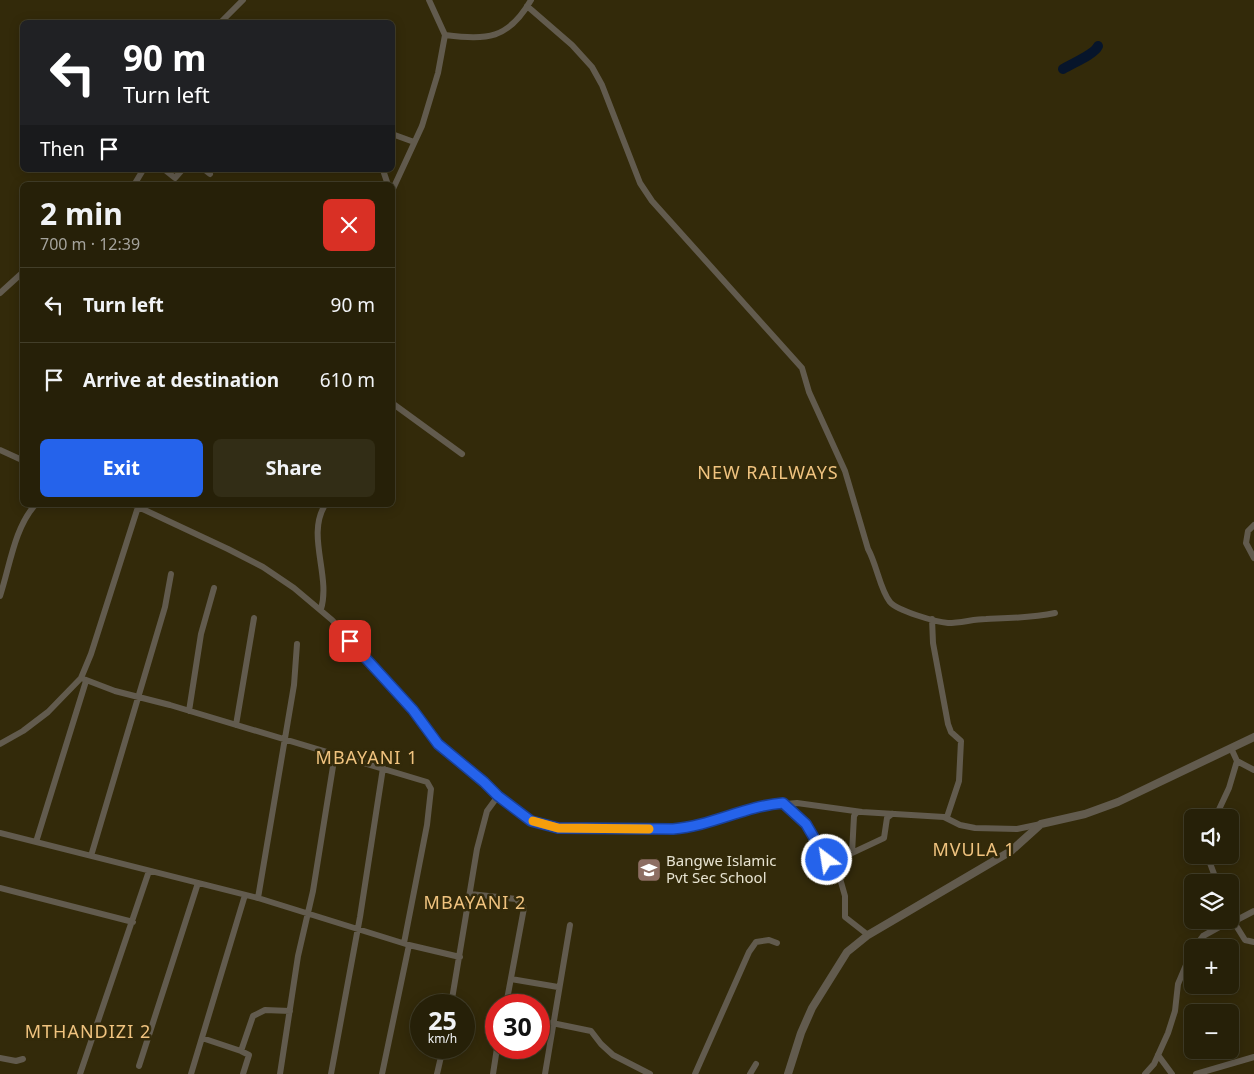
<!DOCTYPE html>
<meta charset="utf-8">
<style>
:root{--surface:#262008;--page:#322d16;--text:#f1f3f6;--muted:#a4a39c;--line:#423e29;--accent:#2563eb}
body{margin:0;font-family:"Noto Sans",sans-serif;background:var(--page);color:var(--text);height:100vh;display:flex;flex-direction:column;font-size:19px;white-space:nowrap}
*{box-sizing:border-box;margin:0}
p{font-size:16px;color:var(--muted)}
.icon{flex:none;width:28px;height:28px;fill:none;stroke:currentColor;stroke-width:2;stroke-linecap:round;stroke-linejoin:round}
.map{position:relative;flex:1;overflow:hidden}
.details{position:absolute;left:20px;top:182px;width:375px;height:325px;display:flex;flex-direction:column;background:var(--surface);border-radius:8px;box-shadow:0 2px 12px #0003,0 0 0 1px var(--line)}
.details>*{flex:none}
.guide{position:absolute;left:20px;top:20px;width:375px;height:152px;border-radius:8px;box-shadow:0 2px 12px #0003,0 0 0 1px var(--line);background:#202124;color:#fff;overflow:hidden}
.tools{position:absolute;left:1184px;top:809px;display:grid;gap:10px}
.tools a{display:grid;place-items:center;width:55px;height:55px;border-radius:8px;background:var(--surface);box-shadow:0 2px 12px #0003,0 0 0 1px var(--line);font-size:25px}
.speed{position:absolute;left:410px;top:994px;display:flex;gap:10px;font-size:25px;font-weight:700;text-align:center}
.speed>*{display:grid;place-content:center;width:65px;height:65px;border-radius:50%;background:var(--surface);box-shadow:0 2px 12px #0003,0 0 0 1px var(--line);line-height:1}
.speed small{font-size:12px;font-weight:400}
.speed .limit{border:8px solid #d22;background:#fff;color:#111}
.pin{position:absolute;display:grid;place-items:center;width:42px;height:42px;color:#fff;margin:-21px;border-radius:10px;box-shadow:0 2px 8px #0006}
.me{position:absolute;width:55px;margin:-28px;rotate:329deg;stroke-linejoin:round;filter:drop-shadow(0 0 4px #0008)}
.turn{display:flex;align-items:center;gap:18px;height:105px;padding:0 20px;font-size:22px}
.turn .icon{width:65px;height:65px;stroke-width:2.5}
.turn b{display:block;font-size:35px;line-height:42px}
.then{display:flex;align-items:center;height:48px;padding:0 20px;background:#0003;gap:10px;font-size:19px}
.round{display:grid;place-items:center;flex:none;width:52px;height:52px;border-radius:8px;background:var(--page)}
.overview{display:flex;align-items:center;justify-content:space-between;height:85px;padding:0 20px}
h1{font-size:30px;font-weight:700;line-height:38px}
.action{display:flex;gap:10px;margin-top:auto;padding:10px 20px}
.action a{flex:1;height:58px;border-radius:8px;background:var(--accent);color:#fff;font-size:20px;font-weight:700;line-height:58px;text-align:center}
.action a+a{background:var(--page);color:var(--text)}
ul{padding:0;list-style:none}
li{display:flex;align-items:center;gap:15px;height:75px;padding:0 20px;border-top:1px solid var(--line)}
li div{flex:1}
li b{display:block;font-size:19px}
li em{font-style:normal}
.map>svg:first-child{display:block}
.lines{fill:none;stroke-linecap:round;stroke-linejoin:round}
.river{stroke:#07152b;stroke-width:10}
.minor{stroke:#625b4e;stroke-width:6}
.tertiary{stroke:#625b4e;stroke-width:8}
.route-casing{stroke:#184099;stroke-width:12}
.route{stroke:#2563eb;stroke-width:9}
.slow{stroke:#f59e0b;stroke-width:9}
.labels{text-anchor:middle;stroke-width:5;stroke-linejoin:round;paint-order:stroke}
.poi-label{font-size:15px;fill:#e7e3d1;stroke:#332a0a;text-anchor:start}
.quarter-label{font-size:18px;letter-spacing:1px;fill:#f0c37f;stroke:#332a0a}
</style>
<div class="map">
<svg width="1254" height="1074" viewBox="0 0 1254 1074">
<rect width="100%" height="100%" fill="#332a0a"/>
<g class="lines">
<path class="river" d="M1063 69C1073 63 1095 54 1098 46"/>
<path class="minor" d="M527 6 572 45 592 67 602 85 640 183 652 201 802 368 809 392 845 471 868 549C877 565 880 590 890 602 898 611 936 622 948 623 961 623 974 619 986 619 1011 618 1031 618 1055 613
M221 22 243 0
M445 35C487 40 508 40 531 0
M392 134 414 142
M165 170 175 178 182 170
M205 170 210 174
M383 170 388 185
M134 185 143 170
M392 191 422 126 438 73 445 35 429 0
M0 293 22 273
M392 403 462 454
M0 450 22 460
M134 505 228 549 263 567 294 588 332 620 413 710 443 749 484 781 498 796 531 821 545 826 682 829 763 806 797 803 862 812 944 817 960 825 975 828 1017 829 1041 824
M1254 525 1248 531 1246 543 1254 558
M0 596C10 566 14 529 35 505
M321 609C331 576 306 535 325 505
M932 619 933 643 948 724 951 732 961 741 959 781 947 817
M81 678 115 691 170 705 427 782 431 789 427 825 404 943
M189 711 201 634 214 588
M236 725 254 618
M0 744 23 731 48 712 81 678 91 654 138 507
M1231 748 1237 761
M783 803 806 824 821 853 839 875 845 896V917L868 935
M1215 818 1229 788 1237 761 1254 770
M0 833 258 898 409 945 460 957
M36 842 86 681
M852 853 884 838 887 818 892 814
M1207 855 1217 882
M91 856 165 607 171 574
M832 866 838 859 852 853 854 816 857 812
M0 888 133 922
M470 894 516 899 524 908 506 1005
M258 898 294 685 297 644
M1230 916 1245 940 1254 942
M1233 922 1254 911
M1194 948 1203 936 1232 920
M511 979 558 987
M451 1005 477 849 487 811 498 796
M552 1023 591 1031 601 1044 613 1055 650 1074
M202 1038 241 1051 249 1055 243 1074
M241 1051 253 1016 265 1010 290 1011
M1158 1055 1172 1074
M0 1058 16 1061 23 1059
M139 1066 198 883
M80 1074 149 871
M191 1074 245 895
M280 1074 298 956 313 891 335 754
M331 1074 360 917 383 768
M382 1074 409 945
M437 1074 443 1048
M493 1074 497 1048
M545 1074 570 925
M695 1074 749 952 756 942 769 940 777 943
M750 1074 756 1064
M1145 1074 1154 1064 1168 1033 1175 1011 1178 984 1192 951
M1196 1074 1254 1057"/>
<path class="tertiary" d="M788 1074 801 1033 812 1008 847 952 868 935 1011 851 1041 824 1085 814 1118 802 1254 737"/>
</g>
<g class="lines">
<defs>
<path id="route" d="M350 641 413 710 438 744 484 782 498 796 531 821 558 828 673 829C711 826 745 806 783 803L806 824 827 860"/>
</defs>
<use href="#route" class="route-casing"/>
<use href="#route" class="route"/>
<path class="slow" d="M533 821 558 828 649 829"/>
</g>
<defs>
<symbol id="school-square" viewBox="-11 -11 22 22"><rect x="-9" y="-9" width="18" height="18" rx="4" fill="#8d6e63" stroke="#332a0a"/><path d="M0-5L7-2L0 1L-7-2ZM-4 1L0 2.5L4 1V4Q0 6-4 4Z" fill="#fff"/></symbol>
</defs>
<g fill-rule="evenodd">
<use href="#school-square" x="635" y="856" width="28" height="28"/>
</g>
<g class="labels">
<g class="poi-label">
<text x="666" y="866">Bangwe Islamic<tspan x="666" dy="17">Pvt Sec School</tspan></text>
</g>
<g class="quarter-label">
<text x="768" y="479">NEW RAILWAYS</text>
<text x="367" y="764">MBAYANI 1</text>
<text x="974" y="856">MVULA 1</text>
<text x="475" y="909">MBAYANI 2</text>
<text x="88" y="1038">MTHANDIZI 2</text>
</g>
</g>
</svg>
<div class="tools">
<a><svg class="icon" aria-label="sound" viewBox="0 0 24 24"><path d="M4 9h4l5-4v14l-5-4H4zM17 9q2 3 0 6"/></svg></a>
<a><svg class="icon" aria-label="layers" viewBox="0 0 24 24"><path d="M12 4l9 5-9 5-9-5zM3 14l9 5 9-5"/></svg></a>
<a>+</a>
<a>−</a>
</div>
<div class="speed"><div>25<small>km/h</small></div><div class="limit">30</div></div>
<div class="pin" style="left:350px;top:641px;background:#d93025"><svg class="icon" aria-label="arrive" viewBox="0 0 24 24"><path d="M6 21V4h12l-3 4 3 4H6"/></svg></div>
<svg class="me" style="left:827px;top:860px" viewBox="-20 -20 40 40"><circle r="17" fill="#2563eb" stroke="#fff" stroke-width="3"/><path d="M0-11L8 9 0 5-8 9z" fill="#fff"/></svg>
<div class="guide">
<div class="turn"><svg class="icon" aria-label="left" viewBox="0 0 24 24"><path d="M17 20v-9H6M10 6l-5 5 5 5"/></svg><div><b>90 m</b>Turn left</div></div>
<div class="then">Then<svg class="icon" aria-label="arrive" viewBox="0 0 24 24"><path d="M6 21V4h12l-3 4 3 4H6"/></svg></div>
</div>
<section class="details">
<div class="overview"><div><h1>2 min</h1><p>700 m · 12:39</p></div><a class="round" style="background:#d93025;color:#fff"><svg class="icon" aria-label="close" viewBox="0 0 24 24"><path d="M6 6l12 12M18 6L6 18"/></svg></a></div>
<ul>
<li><svg class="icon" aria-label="left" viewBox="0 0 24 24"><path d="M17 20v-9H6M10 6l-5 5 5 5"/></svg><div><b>Turn left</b></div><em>90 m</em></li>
<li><svg class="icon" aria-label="arrive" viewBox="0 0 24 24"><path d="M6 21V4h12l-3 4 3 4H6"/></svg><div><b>Arrive at destination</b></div><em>610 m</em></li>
</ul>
<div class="action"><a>Exit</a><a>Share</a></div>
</section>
</div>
